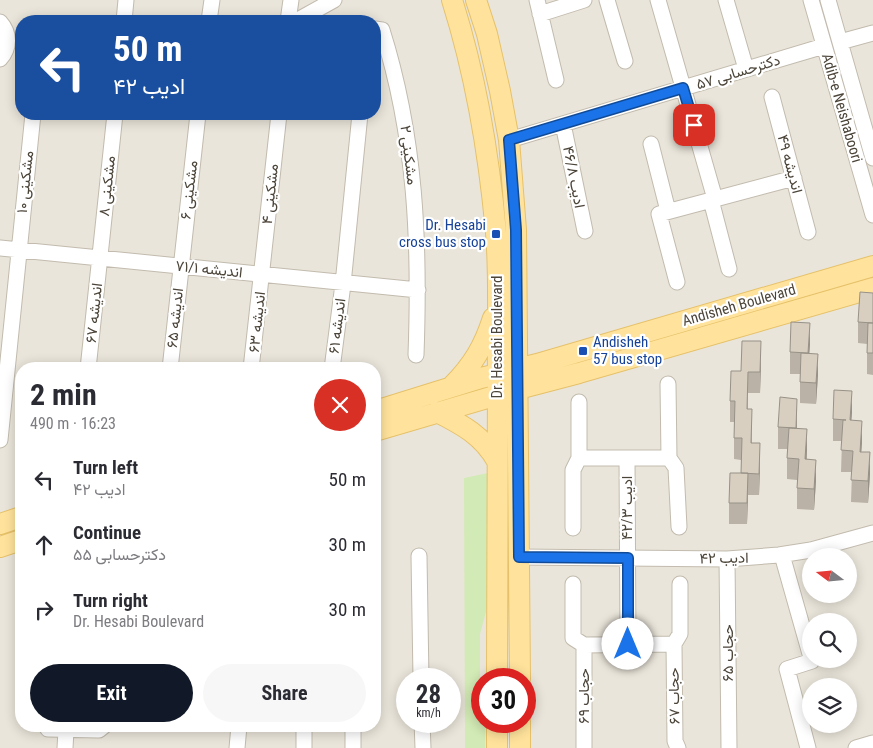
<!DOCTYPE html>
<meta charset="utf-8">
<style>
:root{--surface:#fff;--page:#f7f7f7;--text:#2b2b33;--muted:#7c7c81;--accent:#111827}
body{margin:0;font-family:"Roboto Condensed",Vazirmatn,sans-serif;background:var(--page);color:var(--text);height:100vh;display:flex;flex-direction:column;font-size:19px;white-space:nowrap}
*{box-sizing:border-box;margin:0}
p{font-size:16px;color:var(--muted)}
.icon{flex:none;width:28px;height:28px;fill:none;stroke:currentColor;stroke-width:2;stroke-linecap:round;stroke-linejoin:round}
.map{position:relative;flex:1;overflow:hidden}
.panel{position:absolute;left:15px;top:362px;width:366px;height:370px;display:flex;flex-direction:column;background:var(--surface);border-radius:20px;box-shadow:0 2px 12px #0003}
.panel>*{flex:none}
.top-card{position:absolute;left:15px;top:15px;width:366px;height:105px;border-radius:20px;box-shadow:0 2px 12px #0003;background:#1a4fa0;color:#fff;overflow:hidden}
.needle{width:32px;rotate:286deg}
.tools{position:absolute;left:802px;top:548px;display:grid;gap:10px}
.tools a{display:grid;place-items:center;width:55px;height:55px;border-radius:50%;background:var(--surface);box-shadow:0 2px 12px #0003;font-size:25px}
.speed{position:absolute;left:396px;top:668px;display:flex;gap:10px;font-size:25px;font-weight:700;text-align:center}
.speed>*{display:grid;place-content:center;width:65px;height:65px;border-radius:50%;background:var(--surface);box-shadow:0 2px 12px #0003;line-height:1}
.speed small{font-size:12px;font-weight:400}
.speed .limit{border:8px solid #d22;background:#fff;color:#111}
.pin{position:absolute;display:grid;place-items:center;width:42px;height:42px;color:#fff;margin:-21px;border-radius:10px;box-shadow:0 2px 8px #0006}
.me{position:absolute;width:55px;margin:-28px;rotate:0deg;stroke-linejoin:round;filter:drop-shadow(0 0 4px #0008)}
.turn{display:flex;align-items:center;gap:18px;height:105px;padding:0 15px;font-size:22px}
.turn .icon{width:65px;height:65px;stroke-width:2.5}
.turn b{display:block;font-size:35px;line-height:42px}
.round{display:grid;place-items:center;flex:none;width:52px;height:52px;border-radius:26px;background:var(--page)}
.headline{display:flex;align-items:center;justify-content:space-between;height:85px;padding:0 15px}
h1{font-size:30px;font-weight:700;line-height:38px}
.button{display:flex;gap:10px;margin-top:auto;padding:10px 15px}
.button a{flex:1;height:58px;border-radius:30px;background:var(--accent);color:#fff;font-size:20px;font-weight:700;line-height:58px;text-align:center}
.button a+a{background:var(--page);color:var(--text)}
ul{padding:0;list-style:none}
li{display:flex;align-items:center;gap:15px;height:65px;padding:0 15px}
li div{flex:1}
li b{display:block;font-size:19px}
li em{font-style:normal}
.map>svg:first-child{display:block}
.residential{fill:#eae5da;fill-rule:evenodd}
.green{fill:#d2eab5}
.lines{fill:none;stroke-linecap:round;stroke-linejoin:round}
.minor-casing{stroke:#c2bbae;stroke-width:17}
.major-casing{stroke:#e6c16a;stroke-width:22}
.minor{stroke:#fff;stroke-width:15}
.major{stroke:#ffe39c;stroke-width:20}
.wall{fill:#bab2a6}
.shaded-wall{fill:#979187}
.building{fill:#d8cfc1;stroke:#979187}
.route-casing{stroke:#114b97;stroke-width:12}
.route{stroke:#1a73e8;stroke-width:9}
.transit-dot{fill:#1a4fb4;stroke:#fff;stroke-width:2}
.labels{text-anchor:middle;stroke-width:4.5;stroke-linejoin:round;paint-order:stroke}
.street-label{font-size:15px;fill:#4b4439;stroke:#fff}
.transit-label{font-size:15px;fill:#164399;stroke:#fff;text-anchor:end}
</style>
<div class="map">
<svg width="873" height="748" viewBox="0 0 873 748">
<rect width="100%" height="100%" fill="#f6f3ec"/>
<path class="residential" d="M0 0H873V748H0ZM21 21H375V114H21ZM21 369H375V726H21ZM811 556H849V594H811ZM811 621H849V659H811ZM408 679H450V721H408ZM482 679H525V721H482ZM811 686H849V724H811Z"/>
<path class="green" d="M488 473 487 608 480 634V692L482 699V721H485V748H465L464 478Z"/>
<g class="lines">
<defs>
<path id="minor" d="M537 0 556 80
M607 0 625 61
M658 0 715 199
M726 0 746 69
M811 0 873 215
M828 0 873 158
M540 14 584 0
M124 21 126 0
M209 21 212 0
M288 21 291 0
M296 21 334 0
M0 22C10 33 10 48 0 59
M375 29 382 30C416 138 420 243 416 355
M840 42 873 33
M772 97 808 232
M563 124 585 231
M509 140 824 46
M651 144 668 211
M711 200 729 269
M0 248 418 290
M677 282 659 214 794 178
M88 369 115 114
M170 369 198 114
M251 369 279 114
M332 369 343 284 360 114
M668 384 669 458
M579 402V458
M0 440 33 114
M579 458H669
M627 458 628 644
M669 458 676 468 679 527
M573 528V470L579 458
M782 555 812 661 787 669 808 748
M419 556 421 679
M519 557 727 559 779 555 811 550 873 533
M727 559 729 748
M573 584V638L584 645
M674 644 675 741 678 748
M674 644 680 634V584
M584 645V748
M584 645 674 644
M422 721 423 748
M46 726 48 729 99 730 104 726
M65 748 66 730
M237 748 239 726
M304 748V726
M353 748V726
M856 748 873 743"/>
<path id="major" d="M452 0C476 76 489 154 496 233 500 280 497 327 498 373 498 475 497 577 497 679
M476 0 487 34 500 91 509 140 516 230 520 679
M452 386C473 365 484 346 493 318
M375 411 481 378 537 364 873 266
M437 412C463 425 483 436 497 461
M375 431 518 389 579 373 873 288
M0 524 21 517
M0 547 21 540
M520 721V748
M497 748V721"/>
</defs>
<use href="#minor" class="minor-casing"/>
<use href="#major" class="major-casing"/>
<use href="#minor" class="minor"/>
<use href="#major" class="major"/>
</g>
<path class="wall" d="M873 293V375L867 374V344L858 343V322Z
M810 344 809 353 818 375 816 404 800 403V374H790V352Z
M761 363 760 393H748V409L752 430V443L760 464 759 495H748L747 524H729V503L741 473V460L734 459V422H730V401L741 371Z
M852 412 851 420 862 442 861 452 870 474 868 503 851 502 852 472H841L842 441H833V419Z
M797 420V428L807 450V459L816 481 814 510 797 509V480L787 479V449H778V427Z"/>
<path class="shaded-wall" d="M810 323V344L808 375V353Z
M761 341V363L760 393V372Z
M818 354V375L816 404V383Z
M852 391V412L850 442V420Z
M797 399V420L796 450V428Z
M862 421V442L860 473V452Z
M807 429V450L805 481V459Z
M760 443V464L759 495V474Z
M870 452V474L868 503V481Z
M816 460V481L814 510V489Z
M748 473V495L747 524V503Z"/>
<path class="building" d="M860 292 873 293V323L858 322Z
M791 322 810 323 808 353 790 352Z
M868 323H873V353H867Z
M742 341H761L760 372H748L747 409H752L751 443H760L759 474 741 473 742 438H734L735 401H730L731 371H741Z
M801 353 818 354 816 383 800 382Z
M834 390 852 391 850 420 862 421 860 452H870L868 481 851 480 853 451 841 450 843 420H846L833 419Z
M780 397 797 399 796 428 778 427Z
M789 428 807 429 805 459 816 460 814 489 797 488 799 459 787 458Z
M730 473H748L747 503H729Z"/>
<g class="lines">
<defs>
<path id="route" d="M628 644V558L519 557 516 230 509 140 683 88 694 125"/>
</defs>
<use href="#route" class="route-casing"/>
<use href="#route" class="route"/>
</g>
<g class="transit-dot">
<rect x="491" y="229" width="10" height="10" rx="2.5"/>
<rect x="578" y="346" width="10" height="10" rx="2.5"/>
</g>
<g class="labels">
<g class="street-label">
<text transform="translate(738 72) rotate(-17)" y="5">دکترحسابی ۵۷</text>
<text transform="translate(842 108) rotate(74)" y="5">Adib-e Neishaboori</text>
<text transform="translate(409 155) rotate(83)" y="5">مشکینی ۲</text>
<text transform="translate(790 164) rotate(75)" y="5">اندیشه ۴۹</text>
<text transform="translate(574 177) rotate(79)" y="5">ادیب ۴۶/۸</text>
<text transform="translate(25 182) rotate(-84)" y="5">مشکینی ۱۰</text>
<text transform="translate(107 186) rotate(-84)" y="5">مشکینی ۸</text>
<text transform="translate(189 190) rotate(-83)" y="5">مشکینی ۶</text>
<text transform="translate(270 194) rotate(-84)" y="5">مشکینی ۴</text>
<text transform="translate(209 269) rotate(6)" y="5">اندیشه ۷۱/۱</text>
<text transform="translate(739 305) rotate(-16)" y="5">Andisheh Boulevard</text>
<text transform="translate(94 313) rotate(-84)" y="5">اندیشه ۶۷</text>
<text transform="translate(175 318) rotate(-84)" y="5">اندیشه ۶۵</text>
<text transform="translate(257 322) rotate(-84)" y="5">اندیشه ۶۳</text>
<text transform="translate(337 326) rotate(-83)" y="5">اندیشه ۶۱</text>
<text transform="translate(497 337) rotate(-90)" y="5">Dr. Hesabi Boulevard</text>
<text transform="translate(627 508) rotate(-90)" y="5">ادیب ۴۲/۳</text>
<text transform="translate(724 558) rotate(-1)" y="5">ادیب ۴۲</text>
<text transform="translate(728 653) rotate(-90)" y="5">حجاب ۶۵</text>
<text transform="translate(584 696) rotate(-90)" y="5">حجاب ۶۹</text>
<text transform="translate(674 696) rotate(-91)" y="5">حجاب ۶۷</text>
</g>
<g class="transit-label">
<text x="486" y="230">Dr. Hesabi<tspan x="486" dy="17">cross bus stop</tspan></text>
<text x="593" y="347" text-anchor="start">Andisheh<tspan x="593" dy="17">57 bus stop</tspan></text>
</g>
</g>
</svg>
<div class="tools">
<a><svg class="needle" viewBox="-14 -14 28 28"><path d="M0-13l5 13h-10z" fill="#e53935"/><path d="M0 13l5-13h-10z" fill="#7c7c81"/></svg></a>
<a><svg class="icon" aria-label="search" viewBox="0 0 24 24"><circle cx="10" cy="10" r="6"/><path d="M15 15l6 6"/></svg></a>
<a><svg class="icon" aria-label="layers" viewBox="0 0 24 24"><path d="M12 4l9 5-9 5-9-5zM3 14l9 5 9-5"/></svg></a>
</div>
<div class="speed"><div>28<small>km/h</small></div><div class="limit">30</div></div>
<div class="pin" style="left:694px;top:125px;background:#d93025"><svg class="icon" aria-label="arrive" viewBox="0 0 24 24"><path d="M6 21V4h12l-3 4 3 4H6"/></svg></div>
<svg class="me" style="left:628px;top:644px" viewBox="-20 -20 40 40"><circle r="19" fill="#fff"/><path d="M0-13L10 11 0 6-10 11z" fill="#1a73e8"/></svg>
<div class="top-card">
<div class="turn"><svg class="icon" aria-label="left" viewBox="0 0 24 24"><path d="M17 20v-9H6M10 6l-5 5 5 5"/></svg><div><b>50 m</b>ادیب ۴۲</div></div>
</div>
<section class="panel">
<div class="headline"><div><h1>2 min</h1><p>490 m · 16:23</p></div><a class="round" style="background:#d93025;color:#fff"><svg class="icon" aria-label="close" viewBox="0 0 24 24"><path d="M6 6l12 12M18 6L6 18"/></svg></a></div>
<ul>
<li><svg class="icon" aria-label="left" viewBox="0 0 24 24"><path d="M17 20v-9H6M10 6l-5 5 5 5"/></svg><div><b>Turn left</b><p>ادیب ۴۲</p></div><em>50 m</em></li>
<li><svg class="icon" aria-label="ahead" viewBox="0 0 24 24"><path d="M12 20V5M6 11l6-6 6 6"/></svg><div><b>Continue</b><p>دکترحسابی ۵۵</p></div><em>30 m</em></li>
<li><svg class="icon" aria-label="right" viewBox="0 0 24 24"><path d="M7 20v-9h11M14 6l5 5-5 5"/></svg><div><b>Turn right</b><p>Dr. Hesabi Boulevard</p></div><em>30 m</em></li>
</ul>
<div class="button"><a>Exit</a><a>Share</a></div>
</section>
</div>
